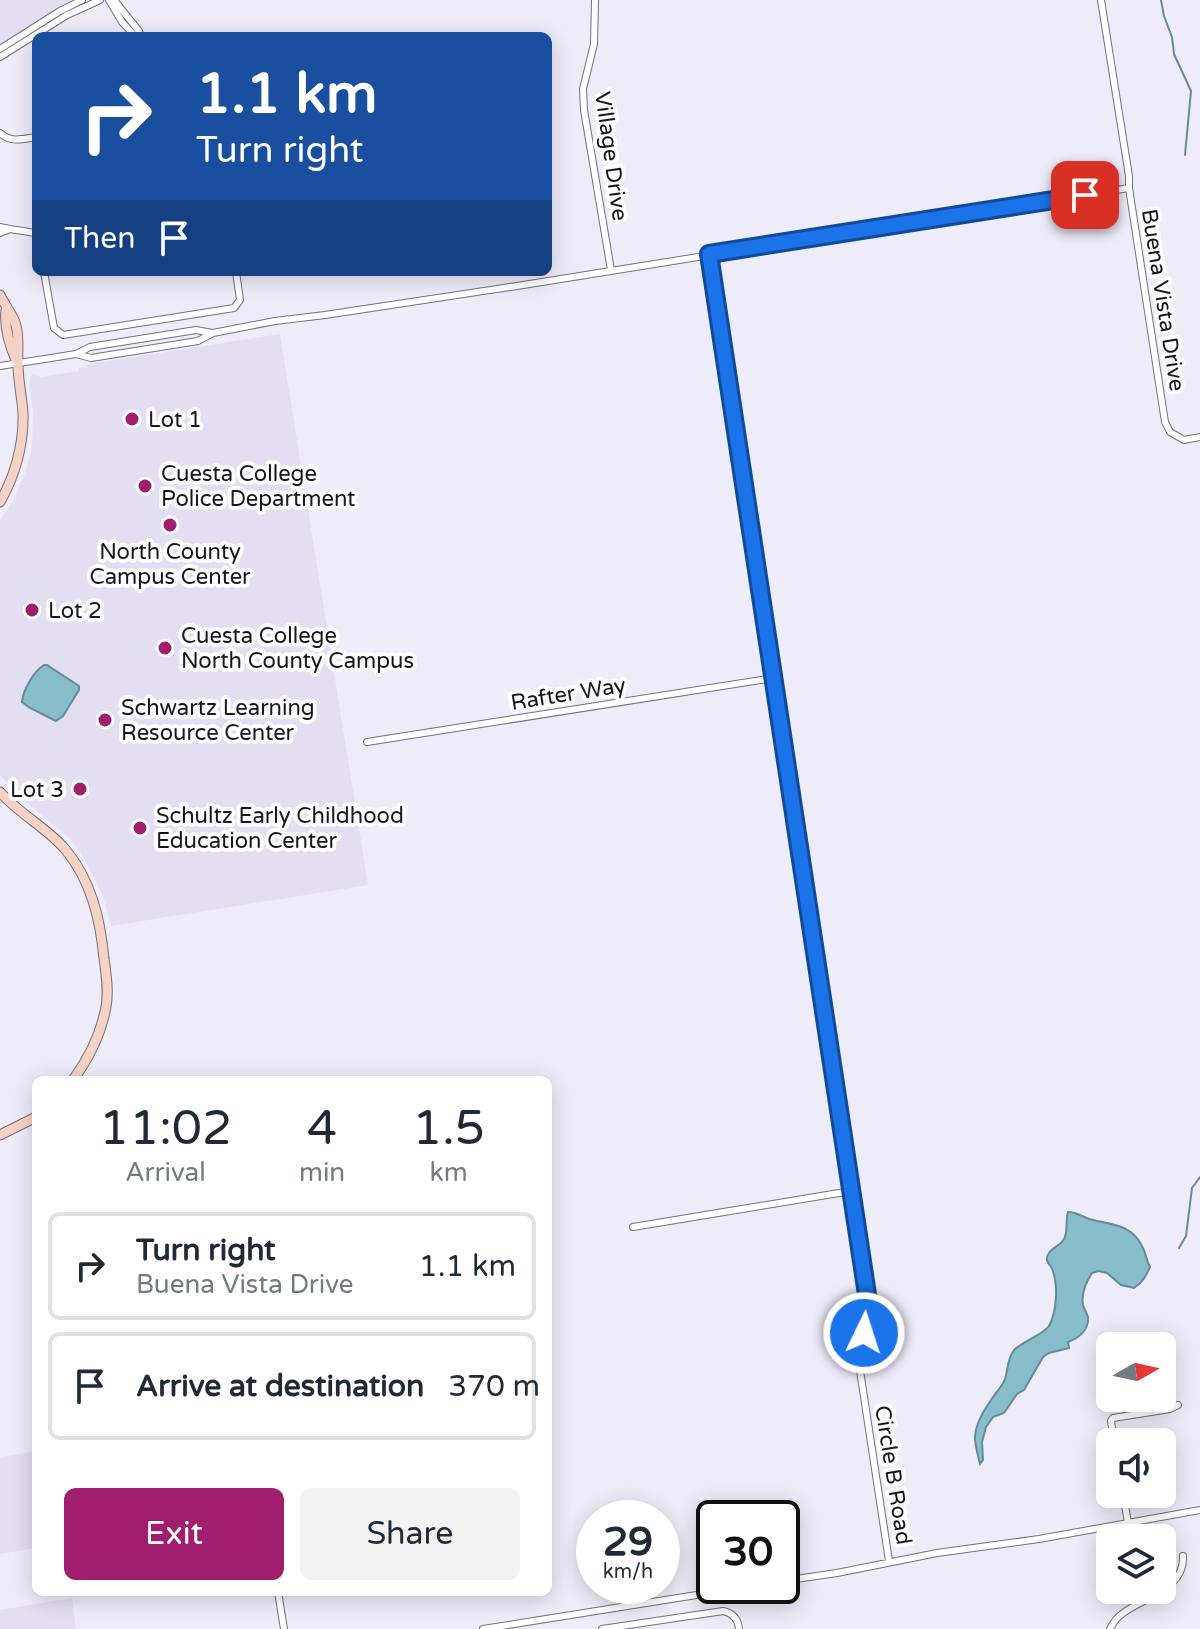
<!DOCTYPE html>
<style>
:root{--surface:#fff;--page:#f2f2f3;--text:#1f2937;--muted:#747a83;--line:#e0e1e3;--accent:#a11e6e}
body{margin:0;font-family:"Varela Round",sans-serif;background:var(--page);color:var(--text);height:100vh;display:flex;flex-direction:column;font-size:30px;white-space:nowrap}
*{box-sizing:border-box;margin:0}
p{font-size:26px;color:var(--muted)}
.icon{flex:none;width:44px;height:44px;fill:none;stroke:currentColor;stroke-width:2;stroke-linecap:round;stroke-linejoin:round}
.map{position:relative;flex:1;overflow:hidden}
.drawer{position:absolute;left:32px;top:1076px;width:520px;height:520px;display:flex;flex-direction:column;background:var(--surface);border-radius:12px;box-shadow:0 4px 20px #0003}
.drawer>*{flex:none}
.banner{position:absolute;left:32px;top:32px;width:520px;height:244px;border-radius:12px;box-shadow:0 4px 20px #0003;background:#1a4fa0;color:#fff;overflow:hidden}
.needle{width:52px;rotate:81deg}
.fabs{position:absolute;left:1096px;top:1332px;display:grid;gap:16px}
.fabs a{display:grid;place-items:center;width:80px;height:80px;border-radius:12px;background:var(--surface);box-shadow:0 4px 20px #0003;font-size:40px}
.speed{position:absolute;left:576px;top:1500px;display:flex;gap:16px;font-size:40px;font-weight:700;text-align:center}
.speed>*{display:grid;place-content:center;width:104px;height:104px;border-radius:50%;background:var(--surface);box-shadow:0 4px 20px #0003;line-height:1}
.speed small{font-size:20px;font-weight:400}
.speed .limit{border:4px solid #111;border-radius:12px;background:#fff;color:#111}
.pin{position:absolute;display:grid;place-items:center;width:68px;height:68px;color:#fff;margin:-34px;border-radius:16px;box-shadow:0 4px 12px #0006}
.me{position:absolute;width:88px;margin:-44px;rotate:4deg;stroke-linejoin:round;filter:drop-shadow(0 0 6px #0008)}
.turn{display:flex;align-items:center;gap:28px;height:168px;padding:0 32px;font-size:36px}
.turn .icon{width:104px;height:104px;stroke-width:2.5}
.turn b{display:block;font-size:56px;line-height:68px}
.then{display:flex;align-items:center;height:76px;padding:0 32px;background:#0003;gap:16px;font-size:30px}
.eta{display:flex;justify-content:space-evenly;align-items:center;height:136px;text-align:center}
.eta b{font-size:48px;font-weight:600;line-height:56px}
.action{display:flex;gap:16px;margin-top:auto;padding:16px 32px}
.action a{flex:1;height:92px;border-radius:12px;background:var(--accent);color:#fff;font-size:32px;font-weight:600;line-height:92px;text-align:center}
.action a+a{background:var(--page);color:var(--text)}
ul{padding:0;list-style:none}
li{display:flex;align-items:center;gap:24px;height:108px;margin:0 16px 12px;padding:0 16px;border:4px solid var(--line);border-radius:12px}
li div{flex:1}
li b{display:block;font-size:30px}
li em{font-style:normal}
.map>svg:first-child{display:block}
.built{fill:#e3def2}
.water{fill:#88bdcc;stroke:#668b97;stroke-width:2}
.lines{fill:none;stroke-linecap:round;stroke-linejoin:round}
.stream{stroke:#668b97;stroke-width:2}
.street-casing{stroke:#73707c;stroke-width:8}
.secondary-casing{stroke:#73707c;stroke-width:11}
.street{stroke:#fff;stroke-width:6}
.secondary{stroke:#f6d2c4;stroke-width:9}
.route-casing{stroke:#114b97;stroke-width:20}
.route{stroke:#1a73e8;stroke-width:14}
.poi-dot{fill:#a11e6e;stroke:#fcfbfe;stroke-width:3}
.labels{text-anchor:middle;stroke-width:8;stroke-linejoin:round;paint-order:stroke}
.street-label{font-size:22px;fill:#17161b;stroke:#fcfbfe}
.poi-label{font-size:22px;fill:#17161b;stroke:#fcfbfe;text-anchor:start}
</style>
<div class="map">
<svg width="1200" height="1629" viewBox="0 0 1200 1629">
<rect width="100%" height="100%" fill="#efecfa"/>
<path class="built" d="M0 0H74L0 46Z
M280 334 368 885 111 926 103 896 81 853 68 837 20 797 0 775V521L15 497 24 476 32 449 33 411 29 381 31 376 35 375 40 377 79 371V368L90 364Z
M36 1451V1548L0 1554V1457Z
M72 1598 76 1629H0V1610Z"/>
<path class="water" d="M44 665H47L79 686V690L63 716 56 721 30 708 22 702C23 690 34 671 44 665Z
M1068 1212C1078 1212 1083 1218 1093 1220 1114 1225 1133 1225 1143 1248 1146 1254 1146 1260 1150 1267 1146 1276 1143 1282 1134 1288L1121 1285 1107 1273 1099 1271 1092 1273C1086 1282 1081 1293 1083 1305 1083 1306 1088 1316 1088 1317 1089 1330 1079 1338 1068 1342L1069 1348 1049 1353 1043 1357 1024 1390 1017 1394 1004 1413 993 1417 986 1427 982 1442 983 1460 980 1464C978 1456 976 1447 975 1440 974 1426 984 1410 991 1400 995 1393 1002 1387 1005 1379 1008 1370 1007 1359 1014 1350 1022 1342 1044 1334 1049 1326 1057 1311 1058 1287 1053 1271 1052 1267 1048 1264 1047 1260 1046 1251 1057 1247 1062 1242 1069 1234 1065 1222 1068 1212Z"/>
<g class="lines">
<path class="stream" d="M1161 0 1164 16 1172 37 1174 54 1191 91 1185 155
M1179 1248 1186 1236 1192 1188 1200 1177"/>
<defs>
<path id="street" d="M109 0 122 22 135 36
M114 0 139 31 141 36
M595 0 594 44 583 89 584 110 611 270
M1101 0 1129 176V188
M0 49 60 11 82 0
M0 57 67 15 100 0
M0 133C11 143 22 139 36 137
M0 227 10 229 0 233
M10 229 36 233
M709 254 868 1301 867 1317 859 1364 889 1561
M44 272 54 328 63 335 234 308 240 300 236 272
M76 354 91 358 198 341 213 333 275 321 325 315 517 286 1129 188 1165 422 1170 432 1184 440 1200 437
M0 366 76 354 90 347 196 330 212 333
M367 742 774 678
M633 1227 851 1191
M1114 1442 1111 1421 1113 1418 1170 1409 1178 1405
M1123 1494 1128 1523
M782 1581 837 1573 937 1553 1039 1539 1200 1510
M278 1592 284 1629
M483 1629 753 1586
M602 1629 723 1611C733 1613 738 1619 739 1629
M1110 1629C1113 1623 1116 1618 1122 1614 1143 1597 1185 1590 1183 1556"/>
<path id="secondary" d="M0 295C4 304 11 312 15 322 20 336 17 349 18 364 18 381 22 397 23 413 24 444 15 476 0 502
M6 310C4 327 9 344 16 360
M0 792C19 814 46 827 65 849 91 880 100 918 104 958 106 974 109 991 106 1007 101 1034 89 1058 73 1080
M0 1135 36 1117"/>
</defs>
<use href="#street" class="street-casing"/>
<use href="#secondary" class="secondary-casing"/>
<use href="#street" class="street"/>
<use href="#secondary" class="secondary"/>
</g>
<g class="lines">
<defs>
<path id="route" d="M864 1333 868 1301 709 254 1085 195"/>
</defs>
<use href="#route" class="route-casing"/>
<use href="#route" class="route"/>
</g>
<g class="poi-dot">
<circle cx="132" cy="419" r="8"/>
<circle cx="145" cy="486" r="8"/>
<circle cx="170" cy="525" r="8"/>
<circle cx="32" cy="610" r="8"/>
<circle cx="165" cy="648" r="8"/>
<circle cx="105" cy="720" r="8"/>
<circle cx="80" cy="789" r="8"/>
<circle cx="140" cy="828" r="8"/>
</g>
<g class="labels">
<g class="street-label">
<text transform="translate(612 156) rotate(82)" y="8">Village Drive</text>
<text transform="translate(1164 300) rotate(81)" y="8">Buena Vista Drive</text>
<text transform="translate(568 693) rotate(-9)" y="8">Rafter Way</text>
<text transform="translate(894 1475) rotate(81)" y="8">Circle B Road</text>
</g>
<g class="poi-label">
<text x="148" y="427">Lot 1</text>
<text x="161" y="481">Cuesta College<tspan x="161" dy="25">Police Department</tspan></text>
<text x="170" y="559" text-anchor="middle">North County<tspan x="170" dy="25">Campus Center</tspan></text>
<text x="48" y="618">Lot 2</text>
<text x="181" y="643">Cuesta College<tspan x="181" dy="25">North County Campus</tspan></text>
<text x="121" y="715">Schwartz Learning<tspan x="121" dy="25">Resource Center</tspan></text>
<text x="64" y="797" text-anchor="end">Lot 3</text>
<text x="156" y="823">Schultz Early Childhood<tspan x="156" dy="25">Education Center</tspan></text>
</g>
</g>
</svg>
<div class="fabs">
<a><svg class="needle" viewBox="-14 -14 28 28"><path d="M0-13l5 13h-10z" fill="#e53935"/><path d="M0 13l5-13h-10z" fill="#747a83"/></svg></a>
<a><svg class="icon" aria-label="sound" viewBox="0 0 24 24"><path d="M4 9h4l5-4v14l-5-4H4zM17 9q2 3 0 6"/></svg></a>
<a><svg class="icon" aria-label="layers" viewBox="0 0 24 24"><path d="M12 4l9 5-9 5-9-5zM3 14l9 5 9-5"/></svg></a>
</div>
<div class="speed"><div>29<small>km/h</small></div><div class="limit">30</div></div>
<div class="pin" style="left:1085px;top:195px;background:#d93025"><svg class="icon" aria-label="arrive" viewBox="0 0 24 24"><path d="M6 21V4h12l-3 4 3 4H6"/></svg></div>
<svg class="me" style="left:864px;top:1333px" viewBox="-20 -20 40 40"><circle r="17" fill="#1a73e8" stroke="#fff" stroke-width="3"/><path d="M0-11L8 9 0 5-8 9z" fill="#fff"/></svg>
<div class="banner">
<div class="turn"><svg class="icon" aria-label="right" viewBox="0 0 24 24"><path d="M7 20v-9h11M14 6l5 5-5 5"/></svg><div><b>1.1 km</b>Turn right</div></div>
<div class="then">Then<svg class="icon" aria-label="arrive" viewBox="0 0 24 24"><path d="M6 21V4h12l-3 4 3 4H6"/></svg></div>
</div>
<section class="drawer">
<div class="eta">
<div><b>11:02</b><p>Arrival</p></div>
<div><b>4</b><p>min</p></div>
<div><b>1.5</b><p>km</p></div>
</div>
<ul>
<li><svg class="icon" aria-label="right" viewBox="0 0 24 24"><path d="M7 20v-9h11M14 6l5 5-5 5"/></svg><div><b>Turn right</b><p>Buena Vista Drive</p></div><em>1.1 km</em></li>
<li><svg class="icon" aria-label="arrive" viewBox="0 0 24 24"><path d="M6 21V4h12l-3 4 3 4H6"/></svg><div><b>Arrive at destination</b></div><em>370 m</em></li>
</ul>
<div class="action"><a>Exit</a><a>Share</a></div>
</section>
</div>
